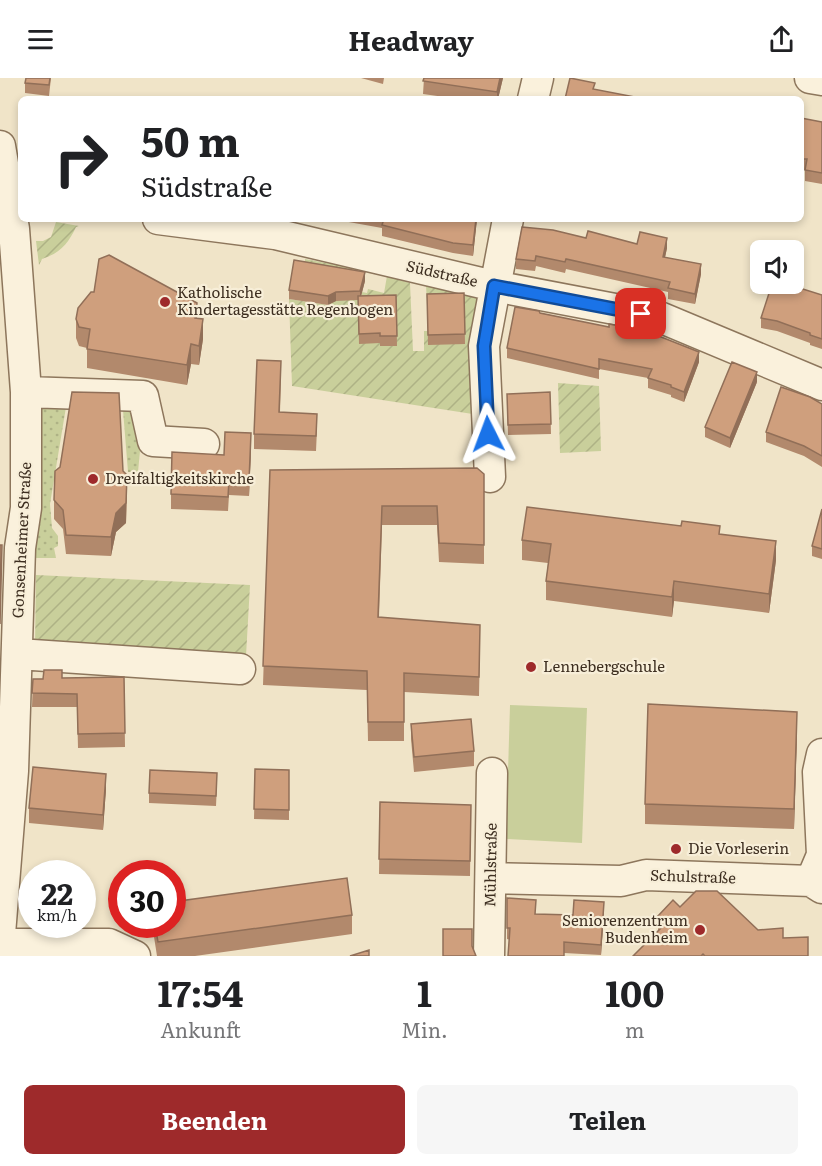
<!DOCTYPE html>
<html lang="de">
<meta charset="utf-8">
<style>
:root{--surface:#fff;--page:#f6f6f6;--text:#202124;--muted:#757577;--accent:#9e2a2b}
body{margin:0;font-family:Literata,serif;background:var(--page);color:var(--text);height:100vh;display:flex;flex-direction:column;font-size:22px;white-space:nowrap}
*{box-sizing:border-box;margin:0}
p{font-size:20px;color:var(--muted)}
.icon{flex:none;width:33px;height:33px;fill:none;stroke:currentColor;stroke-width:2;stroke-linecap:round;stroke-linejoin:round}
.map{position:relative;height:878px;overflow:hidden}
.drawer{display:flex;flex-direction:column;background:var(--surface);flex:1}
.drawer>*{flex:none}
.guide{position:absolute;left:18px;top:18px;width:786px;height:126px;border-radius:9px;box-shadow:0 3px 9px #0003;background:#fff;color:var(--text);overflow:hidden}
.controls{position:absolute;left:750px;top:162px;display:grid;gap:12px}
.controls a{display:grid;place-items:center;width:54px;height:54px;border-radius:9px;background:var(--surface);box-shadow:0 3px 9px #0003;font-size:30px}
.speed{position:absolute;left:18px;top:782px;display:flex;gap:12px;font-size:30px;font-weight:700;text-align:center}
.speed>*{display:grid;place-content:center;width:78px;height:78px;border-radius:50%;background:var(--surface);box-shadow:0 3px 9px #0003;line-height:1}
.speed small{font-size:15px;font-weight:400}
.speed .limit{border:9px solid #d22;background:#fff;color:#111}
.pin{position:absolute;display:grid;place-items:center;width:51px;height:51px;color:#fff;margin:-26px;border-radius:12px;box-shadow:0 3px 9px #0006}
.me{position:absolute;width:66px;margin:-33px;rotate:357deg;stroke-linejoin:round;filter:drop-shadow(0 0 4px #0008)}
.turn{display:flex;align-items:center;gap:21px;height:126px;padding:0 24px;font-size:27px}
.turn .icon{width:78px;height:78px;stroke-width:2.5}
.turn b{display:block;font-size:42px;line-height:51px}
.eta{display:flex;justify-content:space-evenly;align-items:center;height:102px;text-align:center}
.eta b{font-size:36px;font-weight:700;line-height:42px}
.primary-button{display:flex;gap:12px;margin-top:auto;padding:12px 24px}
.primary-button a{flex:1;height:69px;border-radius:9px;background:var(--accent);color:#fff;font-size:24px;font-weight:700;line-height:69px;text-align:center}
.primary-button a+a{background:var(--page);color:var(--text)}
header{display:flex;justify-content:space-between;align-items:center;height:78px;padding:0 24px;background:var(--surface);font-size:27px;font-weight:700}
.map>svg:first-child{display:block}
.grass{fill:url(#grass-dots)}
.garden{fill:url(#garden-furrows)}
.pitch{fill:#c9cf9b}
.lines{fill:none;stroke-linecap:round;stroke-linejoin:round}
.minor-casing{stroke:#8d765c;stroke-width:33}
.minor{stroke:#faf1dc;stroke-width:30}
.wall{fill:#b2896c}
.shaded-wall{fill:#916f58}
.building{fill:#cf9f7d;stroke:#916f58;stroke-width:1.5}
.route-casing{stroke:#114b97;stroke-width:15}
.route{stroke:#1a73e8;stroke-width:10}
.poi-dot{fill:#9e2a2b;stroke:#f7eed8;stroke-width:2}
.labels{text-anchor:middle;stroke-width:4.5;stroke-linejoin:round;paint-order:stroke}
.street-label{font-size:15px;fill:#3d2e20;stroke:#f7eed8}
.poi-label{font-size:15px;fill:#3d2e20;stroke:#f7eed8;text-anchor:start}
</style>
<header><svg class="icon" aria-label="menu" viewBox="0 0 24 24"><path d="M4 6h16M4 12h16M4 18h16"/></svg>Headway<svg class="icon" aria-label="share" viewBox="0 0 24 24"><path d="M12 15V3M7 8l5-5 5 5M5 13v7h14v-7"/></svg></header>
<div class="map">
<svg width="822" height="878" viewBox="0 0 822 878">
<defs>
<pattern id="grass-dots" width="8" height="8" patternUnits="userSpaceOnUse" patternTransform="scale(1.5)"><rect width="8" height="8" fill="#c9cf9b"/><path d="M2 2h.1M6 6h.1" fill="none" stroke="#aeb285" stroke-width="1.8" stroke-linecap="round"/></pattern>
<pattern id="garden-furrows" width="10" height="10" patternUnits="userSpaceOnUse" patternTransform="scale(1.5)"><rect width="10" height="10" fill="#c9cf9b"/><path d="M-1 1l2-2M0 10L10 0M9 11l2-2" fill="none" stroke="#aeb285"/></pattern>
</defs>
<rect width="100%" height="100%" fill="#f0e4c8"/>
<path class="grass" d="M38 327 66 329 50 426 52 450 58 458V468L54 470 56 480H35Z
M123 332 135 333 142 352 138 394H128Z"/>
<path class="garden" d="M56 144 79 148 76 149C68 166 60 175 42 181L39 187 36 163H43L51 159Z
M305 181 357 191 350 221 360 222 362 214 367 215 368 211 384 215 387 198 410 205 413 273H424V253H428L429 267 426 207 478 220 479 337 292 308 289 221 328 227 333 222 304 192Z
M558 305 599 308 601 373 560 375Z
M36 497 250 507 246 578 35 568Z"/>
<path class="pitch" d="M510 627 587 630 582 765 506 761Z"/>
<g class="lines">
<defs>
<path id="minor" d="M810 0 822 2
M533 21 538 0
M0 68 14 151 26 314V430L20 470 13 693 0 856
M158 141 275 156 494 208 662 240 822 307
M26 314 143 318 153 363 204 366
M490 399 484 268 508 141
M18 576 240 591
M491 800 621 803 646 797 811 803 822 810
M811 803 822 777 818 694 822 676
M0 866H109L135 878
M489 878 492 695"/>
</defs>
<use href="#minor" class="minor-casing"/>
<use href="#minor" class="minor"/>
</g>
<path class="wall" d="M51 0 49 18 25 15V5Z
M361 0H384L383 6Z
M424 0H503L498 21H459L423 16Z
M801 40 822 44V106L805 103V92H801Z
M343 141H477L473 178 453 175 382 158V150L343 143Z
M586 160 667 170 665 179 701 196 695 226 668 221V214L566 191 565 195 536 188 535 193 516 191V181Z
M365 203 361 218 396 217 397 268H380V265L359 266 358 222 336 223 328 227 289 221V212Z
M464 215 465 266 428 267 427 216Z
M822 217V271L810 267V265L777 253 761 250V240Z
M540 235 699 284 684 324 671 319V317L648 310V300L599 291V301L507 280V270Z
M197 240 203 261 199 287 191 286 187 307 87 290V270L79 268 76 260V241Z
M281 298 280 334 317 351 316 373 254 371V356Z
M757 304 730 370 705 359V349Z
M550 314 551 356 508 357 507 326Z
M822 326V389L804 378 766 364V354Z
M251 370 249 418 229 417 228 433 171 431V416Z
M60 389 123 393 127 416 126 445 116 454 111 478 66 476 63 451 54 441V422Z
M270 392 484 396V486L439 484 437 447H382L379 539 480 566 479 618 404 614V663H368L367 612 263 607Z
M822 431V481L812 478V468Z
M720 456 776 482 769 535 674 523 672 539 546 522V503L548 485 522 482V462Z
M124 599 125 669 78 670 77 629H32L33 601Z
M411 646 474 673V688L414 694 411 661Z
M797 654 794 751 645 746V726Z
M255 691 289 692V742L254 741Z
M217 706 216 728 149 725V715Z
M106 711 103 752 29 745V730Z
M380 724 471 727 470 798 379 796Z
M507 820 536 836 573 837 604 834 601 877 564 875 507 861Z
M680 829 758 852 783 860 808 878H633L658 853V838Z
M352 837V856L195 878H157L152 846H172Z"/>
<path class="shaded-wall" d="M500 0H503L498 21H497V14Z
M476 141H477L473 178V167Z
M667 160V170L663 189V179Z
M701 186V196L695 226V216Z
M365 194V203L360 222V213Z
M336 214V223L328 227V218Z
M197 225V244L195 240Z
M203 241V261L199 287V268Z
M191 266V286L187 307V287Z
M699 274V284L684 324V314Z
M757 294V304L730 370V360Z
M251 355V370L249 418V403Z
M127 397 126 445 116 454 111 478V459L116 435Z
M776 463V482L769 535V516Z
M674 503V523L672 539V519Z
M797 634V654L794 751V731Z
M106 696V711L103 752V737Z
M604 824V834L601 877V867Z"/>
<path class="building" d="M26 0H50L49 7 25 5Z
M424 0H500L497 14 423 3Z
M570 0 595 5 593 11 645 21H565Z
M801 40 822 44V95L805 92 807 81H801Z
M384 141H476L473 167 453 165 382 147Z
M522 149 553 152 586 160 588 153 637 166 640 154 667 160 663 179 701 186 695 216 668 210 670 204 566 181 565 184 536 178 535 183 516 181Z
M109 177 197 225 195 240 203 241 199 268 191 266 187 287 87 271 90 251 79 249 76 241 78 230 91 214H94L99 181Z
M294 182 365 194 360 213 336 214 328 218 289 212Z
M772 206H787L822 217V261L810 257V255L777 243 761 240Z
M464 215 465 256 428 257 427 216Z
M396 217 397 258H380V255L359 256 358 218Z
M515 229 539 233 540 235 609 249V246L646 253 699 274 684 314 671 309V307L648 300 652 291 599 281V291L507 270Z
M257 282 281 283 279 334 317 336 316 358 254 356Z
M732 284 757 294 730 360 705 349Z
M781 309 810 319 822 326V378L804 368 766 354Z
M72 314 119 315 123 393 127 397 126 425 116 435 111 459 66 457 63 432 54 422 55 393 60 389Z
M550 314 551 346 508 347 507 316Z
M225 354 251 355 249 403 229 402 228 419 171 416 172 374 224 377Z
M477 390 484 396V467L439 465 437 428H382L378 539 480 547 479 599 404 595V644H368L367 593 263 588 270 392Z
M527 429 681 448 682 443 720 448 719 456 776 463 769 516 674 503 672 519 546 503 551 466 522 462Z
M822 431V471L812 468Z
M0 467H2L0 546Z
M44 592H62V600L124 599 125 655 78 656 77 616 32 615 33 601H43Z
M648 626 797 634 794 731 645 726Z
M471 641 474 673 414 679 411 646Z
M33 689 106 696 103 737 29 730Z
M255 691 289 692V732L254 731Z
M150 692 217 695 216 718 149 715Z
M380 724 471 727 470 783 379 781Z
M347 800 352 837 158 864 155 846H172V824Z
M696 813H717L758 852 783 850V860L808 859V878H705L703 876 701 878H633L666 845 658 838 673 822 680 829Z
M507 820 536 822 535 836 573 837 574 822 604 824 601 867 564 864V878H508L510 850H507Z
M443 851H472V868L476 878H443Z
M369 872V878H350Z"/>
<g class="lines">
<defs>
<path id="route" d="M488 356 484 268 494 208 641 236"/>
</defs>
<use href="#route" class="route-casing"/>
<use href="#route" class="route"/>
</g>
<g class="poi-dot">
<circle cx="165" cy="224" r="6"/>
<circle cx="93" cy="401" r="6"/>
<circle cx="531" cy="589" r="6"/>
<circle cx="676" cy="771" r="6"/>
<circle cx="700" cy="852" r="6"/>
</g>
<g class="labels">
<g class="street-label">
<text transform="translate(442 196) rotate(13)" y="5">Südstraße</text>
<text transform="translate(22 462) rotate(-87)" y="5">Gonsenheimer Straße</text>
<text transform="translate(491 787) rotate(-89)" y="5">Mühlstraße</text>
<text transform="translate(693 799) rotate(2)" y="5">Schulstraße</text>
</g>
<g class="poi-label">
<text x="177" y="220">Katholische<tspan x="177" dy="17">Kindertagesstätte Regenbogen</tspan></text>
<text x="105" y="406">Dreifaltigkeitskirche</text>
<text x="543" y="594">Lennebergschule</text>
<text x="688" y="776">Die Vorleserin</text>
<text x="688" y="848" text-anchor="end">Seniorenzentrum<tspan x="688" dy="17">Budenheim</tspan></text>
</g>
</g>
</svg>
<div class="controls">
<a><svg class="icon" aria-label="sound" viewBox="0 0 24 24"><path d="M4 9h4l5-4v14l-5-4H4zM17 9q2 3 0 6"/></svg></a>
</div>
<div class="speed"><div>22<small>km/h</small></div><div class="limit">30</div></div>
<div class="pin" style="left:641px;top:236px;background:#d93025"><svg class="icon" aria-label="arrive" viewBox="0 0 24 24"><path d="M6 21V4h12l-3 4 3 4H6"/></svg></div>
<svg class="me" style="left:488px;top:356px" viewBox="-20 -20 40 40"><path d="M0-17L14 15 0 8-14 15z" fill="#1a73e8" stroke="#fff" stroke-width="4"/></svg>
<div class="guide">
<div class="turn"><svg class="icon" aria-label="right" viewBox="0 0 24 24"><path d="M7 20v-9h11M14 6l5 5-5 5"/></svg><div><b>50 m</b>Südstraße</div></div>
</div>
</div>
<section class="drawer">
<div class="eta">
<div><b>17:54</b><p>Ankunft</p></div>
<div><b>1</b><p>Min.</p></div>
<div><b>100</b><p>m</p></div>
</div>
<div class="primary-button"><a>Beenden</a><a>Teilen</a></div>
</section>
